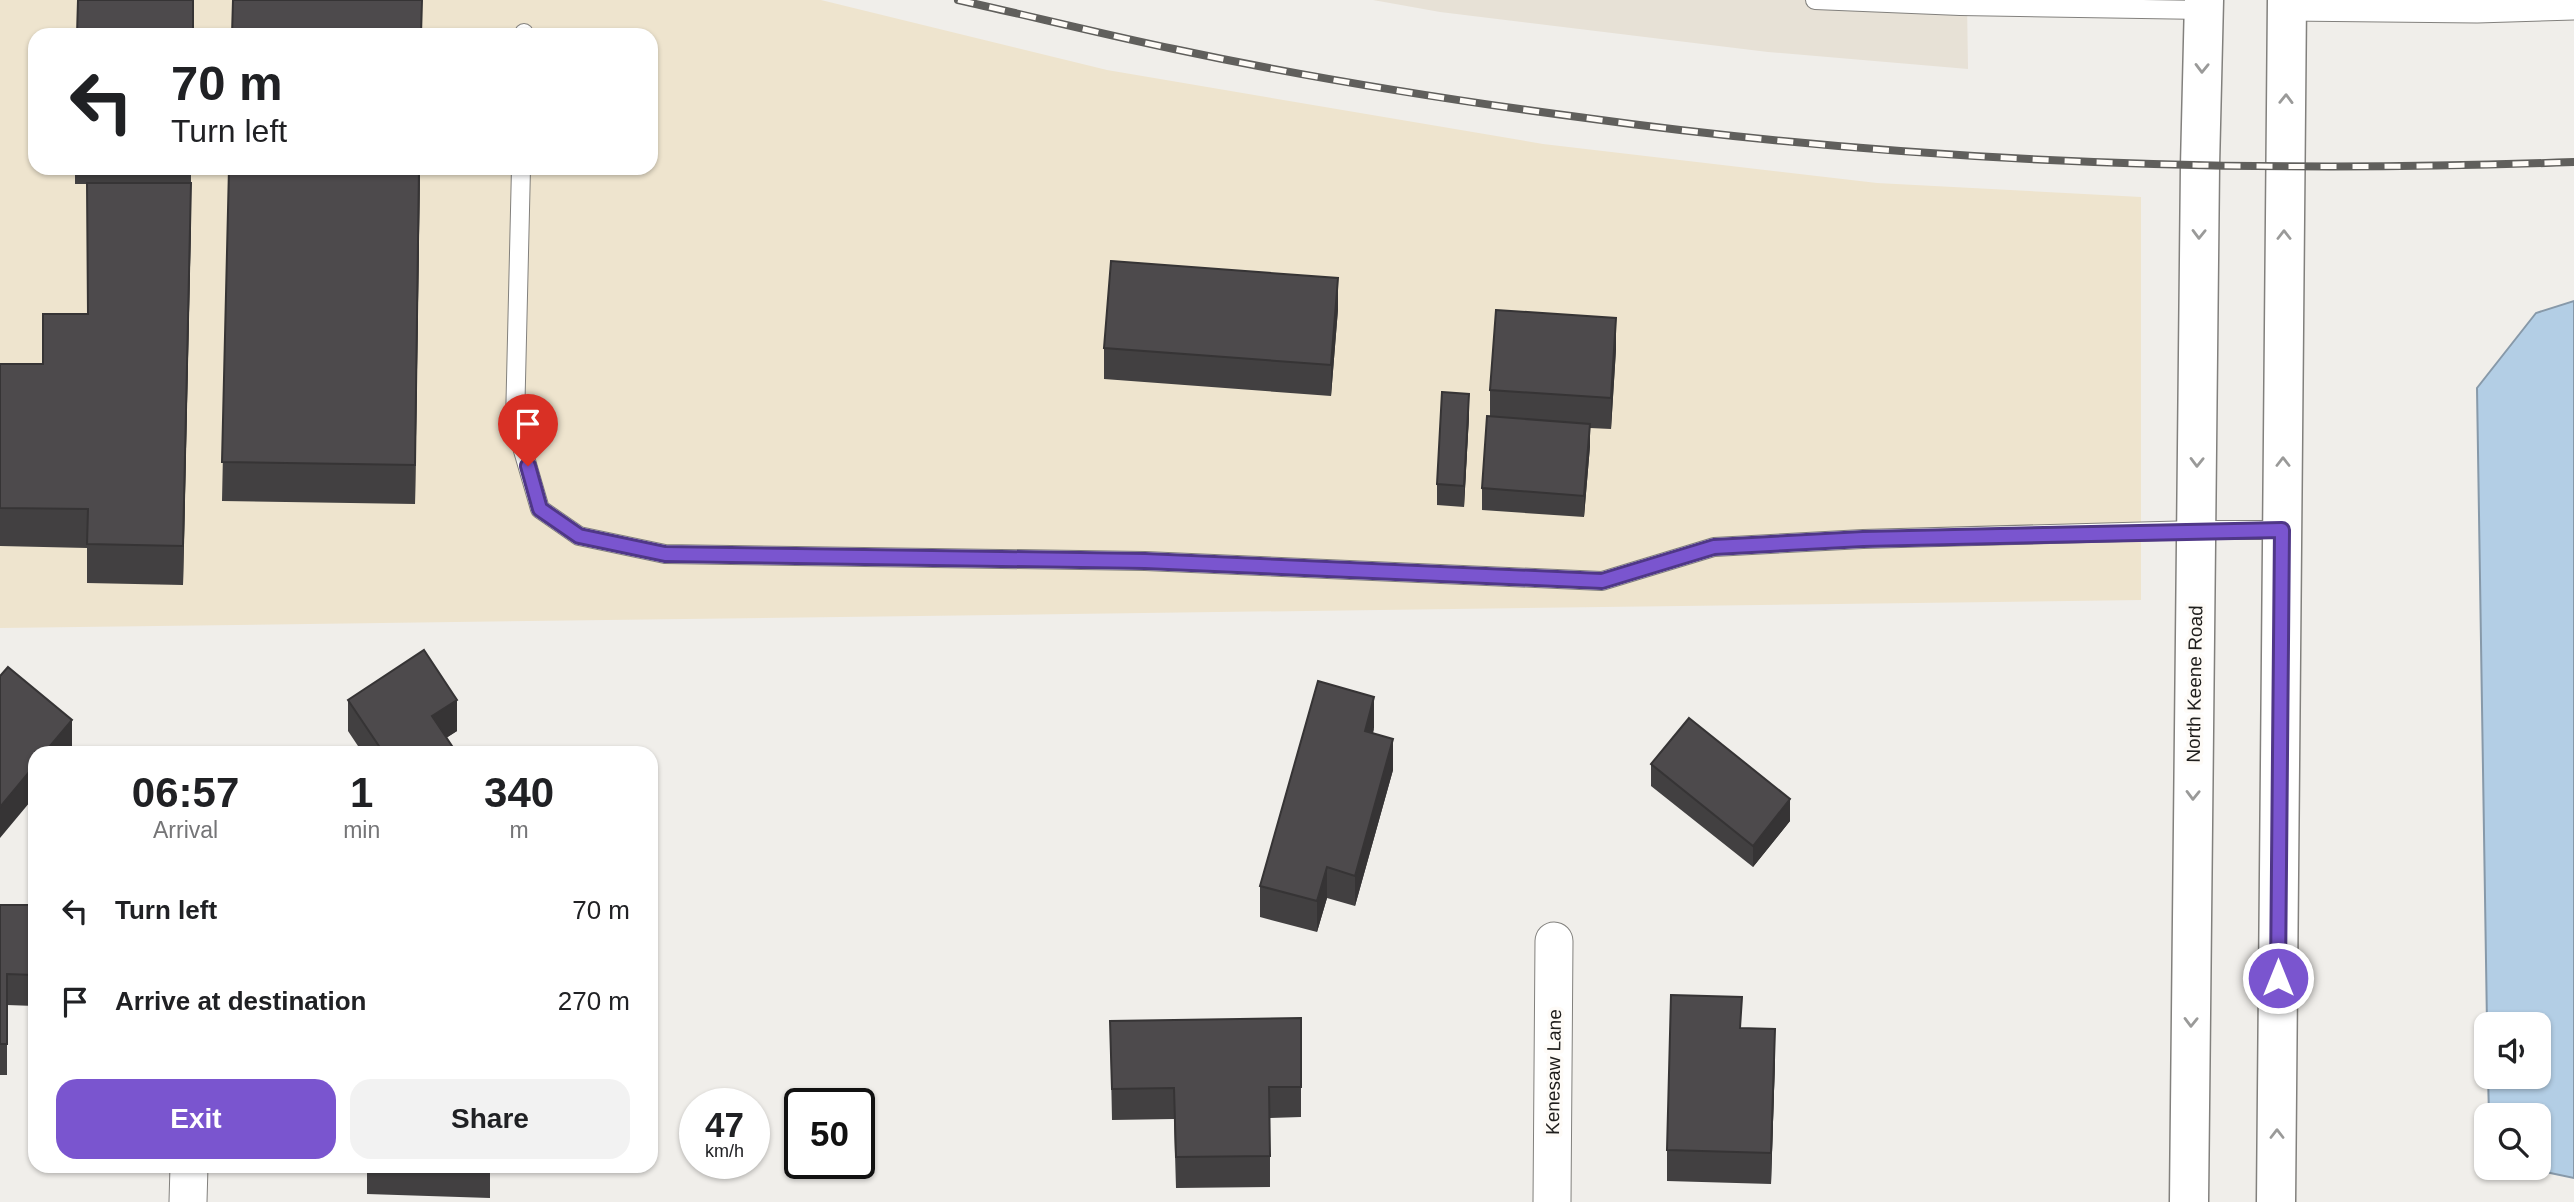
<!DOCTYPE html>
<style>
:root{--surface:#fff;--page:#f2f2f2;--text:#202124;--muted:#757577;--accent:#7a55cf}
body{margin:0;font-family:Helvetica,sans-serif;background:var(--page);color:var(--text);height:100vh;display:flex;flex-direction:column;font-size:26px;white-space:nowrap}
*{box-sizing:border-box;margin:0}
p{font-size:23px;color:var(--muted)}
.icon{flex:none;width:38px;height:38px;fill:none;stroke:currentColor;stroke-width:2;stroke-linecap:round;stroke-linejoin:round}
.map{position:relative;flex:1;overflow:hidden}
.panel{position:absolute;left:28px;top:746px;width:630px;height:427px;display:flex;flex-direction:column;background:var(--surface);border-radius:21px;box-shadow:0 2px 5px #0004}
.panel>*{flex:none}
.top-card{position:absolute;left:28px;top:28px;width:630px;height:147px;border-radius:21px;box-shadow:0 2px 5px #0004;background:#fff;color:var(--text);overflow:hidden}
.buttons{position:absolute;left:2474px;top:1012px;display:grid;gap:14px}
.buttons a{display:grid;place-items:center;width:77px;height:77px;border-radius:14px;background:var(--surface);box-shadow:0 2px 5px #0004;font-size:35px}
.speed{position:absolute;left:679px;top:1088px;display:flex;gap:14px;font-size:35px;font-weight:700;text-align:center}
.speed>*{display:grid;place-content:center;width:91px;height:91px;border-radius:50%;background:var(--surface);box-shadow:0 2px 5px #0004;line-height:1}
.speed small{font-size:18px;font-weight:400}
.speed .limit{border:4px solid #111;border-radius:10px;background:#fff;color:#111}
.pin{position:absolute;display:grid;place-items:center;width:60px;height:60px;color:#fff;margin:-72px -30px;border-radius:50% 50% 50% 0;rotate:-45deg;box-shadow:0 0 7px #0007}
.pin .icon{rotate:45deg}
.me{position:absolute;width:77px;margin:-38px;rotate:0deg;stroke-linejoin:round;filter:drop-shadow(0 0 5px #0008)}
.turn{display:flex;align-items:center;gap:24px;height:147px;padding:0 28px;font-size:32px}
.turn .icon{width:91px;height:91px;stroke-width:2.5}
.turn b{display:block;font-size:49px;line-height:60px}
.eta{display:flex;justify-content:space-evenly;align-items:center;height:119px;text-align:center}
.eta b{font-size:42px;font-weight:600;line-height:49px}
.action{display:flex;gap:14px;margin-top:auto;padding:14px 28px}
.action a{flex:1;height:80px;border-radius:21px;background:var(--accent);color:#fff;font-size:28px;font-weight:600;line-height:80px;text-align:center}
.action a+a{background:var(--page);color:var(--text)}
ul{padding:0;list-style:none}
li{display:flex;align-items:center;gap:21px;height:91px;padding:0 28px}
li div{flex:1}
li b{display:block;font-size:26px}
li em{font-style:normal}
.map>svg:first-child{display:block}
.industrial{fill:#eee4ce;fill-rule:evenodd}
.built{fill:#e7e1d6}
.water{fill:#b3cee5;stroke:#8799a9;stroke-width:2}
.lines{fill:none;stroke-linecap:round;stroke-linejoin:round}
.lane-casing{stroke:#82807d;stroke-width:20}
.street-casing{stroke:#82807d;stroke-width:39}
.secondary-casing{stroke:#82807d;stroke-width:41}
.lane{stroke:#fff;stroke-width:18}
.street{stroke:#fff;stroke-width:37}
.secondary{stroke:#fff;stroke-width:38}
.rail-casing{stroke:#605f5c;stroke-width:8}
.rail{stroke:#fefbf7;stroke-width:5;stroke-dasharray:16;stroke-linecap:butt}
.wall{fill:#424041}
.shaded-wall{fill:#363435}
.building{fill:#4d4a4c;stroke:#363435;stroke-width:2}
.oneway{stroke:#9a9a99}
.route-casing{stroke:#4f3787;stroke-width:18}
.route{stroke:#7a55cf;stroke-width:12}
.labels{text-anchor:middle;stroke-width:7;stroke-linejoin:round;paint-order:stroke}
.street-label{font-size:19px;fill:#1f1e1c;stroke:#fefbf7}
</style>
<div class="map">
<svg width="2574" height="1202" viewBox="0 0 2574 1202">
<rect width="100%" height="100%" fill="#f0eeea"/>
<path class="industrial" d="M0 0H821L1107 70 1543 144 1877 183 2141 197V600L0 628ZM35 35H651V168H35Z"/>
<path class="built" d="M1373 0H1967L1968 69 1768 52 1440 12Z"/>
<path class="water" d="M2574 301V1178L2541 1171 2537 1167H2539V1115H2489L2488 1076H2539V1024H2487L2477 388 2536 313Z"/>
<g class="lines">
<defs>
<path id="lane" d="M1815 0 1960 6 2204 10
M524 35V33
M521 168 515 423 540 509 579 536 665 554 1145 561 1602 581 1714 547 1863 539 2196 530H2282"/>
<path id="street" d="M2287 2 2477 4 2574 1
M188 1202 189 1166
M1552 1202 1554 941"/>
<path id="secondary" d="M2189 1202 2200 166 2204 0
M2276 1202 2287 0"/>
</defs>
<use href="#lane" class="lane-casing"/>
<use href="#street" class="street-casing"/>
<use href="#secondary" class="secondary-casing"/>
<use href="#lane" class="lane"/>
<use href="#street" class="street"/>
<use href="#secondary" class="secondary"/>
<defs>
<path id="rail" d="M958 0C1030 16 1102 34 1174 49 1310 78 1448 100 1586 118 1913 163 2244 174 2574 162"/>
</defs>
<use href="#rail" class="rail-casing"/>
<use href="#rail" class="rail"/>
</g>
<path class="wall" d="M75 168H191V222L183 585 87 583V548L0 546V364H43L88 314 87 184H75Z
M229 168H420L415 504 222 501Z
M1338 309 1331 396 1104 379V348Z
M1616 349 1611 429 1590 428V446L1584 517 1482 510V488L1490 416V390Z
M1469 416 1464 507 1437 505V484Z
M348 700 457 731 446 738 456 752H362L348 731Z
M1374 728 1373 734 1393 770 1355 906 1327 898 1317 932 1260 917V886Z
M1651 764 1790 821 1753 867 1651 786Z
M0 905H35V1006L7 1005V1075H0Z
M1301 1018V1117L1270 1118V1187L1176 1188 1174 1119 1112 1120 1110 1021Z
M1741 1028 1775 1060 1771 1184 1667 1181V1150Z
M367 1166H490V1198L367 1194Z"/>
<path class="shaded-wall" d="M419 168H420L415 504V465Z
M191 183V222L183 585V546Z
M1338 278V309L1331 396V365Z
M1616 318V349L1611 429V398Z
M1469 394V416L1464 507V486Z
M1590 424V446L1584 517V496Z
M1374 697V728L1365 762V731Z
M457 700V731L432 747V716Z
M72 720V751L71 752H45Z
M1393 739V770L1355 906V876Z
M35 765V796L0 838V807Z
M1790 799V821L1753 867V846Z
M1327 867V898L1317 932V901Z
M1775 1029V1060L1771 1184V1153Z"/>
<path class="building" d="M78 0H193V35H77Z
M233 0H422L421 35H232Z
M229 168H419L415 465 222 462Z
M87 183H191L183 546 87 544 88 509 0 508V364H43V314H88Z
M1111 261 1338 278 1331 365 1104 348Z
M1496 310 1616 318 1611 398 1490 390Z
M1442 392 1469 394 1464 486 1437 484Z
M1487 416 1590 424 1584 496 1482 488Z
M424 650 457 700 432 716 456 752H383L348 700Z
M8 667 72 720 45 752H35V765L0 807V676Z
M1318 681 1374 697 1365 731 1393 739 1355 876 1327 867 1317 901 1260 886Z
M1689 718 1790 799 1753 846 1651 764Z
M0 905H35V975L7 974V1044H0Z
M1671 995 1742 997 1740 1028 1775 1029 1771 1153 1667 1150Z
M1301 1018V1087H1269L1270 1156 1176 1157 1174 1088 1112 1089 1110 1021Z
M441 1166H490V1167Z"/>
<defs><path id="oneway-chevron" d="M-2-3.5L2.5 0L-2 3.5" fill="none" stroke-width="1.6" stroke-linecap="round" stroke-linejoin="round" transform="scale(1.75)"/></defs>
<g class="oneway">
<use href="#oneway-chevron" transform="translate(2202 68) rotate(91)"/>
<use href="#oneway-chevron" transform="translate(2286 99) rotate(-89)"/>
<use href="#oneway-chevron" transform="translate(2199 234) rotate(91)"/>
<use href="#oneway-chevron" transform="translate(2284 235) rotate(-90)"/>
<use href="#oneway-chevron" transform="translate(2197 462) rotate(91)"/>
<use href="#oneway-chevron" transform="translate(2283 462) rotate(-90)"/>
<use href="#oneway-chevron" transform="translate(2193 795) rotate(91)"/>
<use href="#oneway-chevron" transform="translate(2191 1022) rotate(91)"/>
<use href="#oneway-chevron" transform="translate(2277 1134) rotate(-90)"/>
</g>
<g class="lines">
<defs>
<path id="route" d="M528 466 540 509 579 536 665 554 1145 561 1602 581 1714 547 1863 539 2282 530 2278 978"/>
</defs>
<use href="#route" class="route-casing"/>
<use href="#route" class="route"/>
</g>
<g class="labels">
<g class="street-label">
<text transform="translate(2194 684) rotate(-89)" y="7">North Keene Road</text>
<text transform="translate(1553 1072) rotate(-89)" y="7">Kenesaw Lane</text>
</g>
</g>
</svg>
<div class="buttons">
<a><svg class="icon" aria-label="sound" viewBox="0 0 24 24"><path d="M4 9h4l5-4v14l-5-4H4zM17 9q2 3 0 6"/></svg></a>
<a><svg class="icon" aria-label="search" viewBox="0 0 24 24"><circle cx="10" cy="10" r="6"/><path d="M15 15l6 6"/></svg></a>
</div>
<div class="speed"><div>47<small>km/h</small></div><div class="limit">50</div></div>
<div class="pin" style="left:528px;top:466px;background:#d93025"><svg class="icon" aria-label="arrive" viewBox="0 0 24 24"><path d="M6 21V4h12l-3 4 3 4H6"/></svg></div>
<svg class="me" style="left:2278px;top:978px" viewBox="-20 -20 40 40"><circle r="17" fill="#7a55cf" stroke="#fff" stroke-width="3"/><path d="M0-11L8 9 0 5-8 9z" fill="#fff"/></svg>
<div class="top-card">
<div class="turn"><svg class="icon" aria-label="left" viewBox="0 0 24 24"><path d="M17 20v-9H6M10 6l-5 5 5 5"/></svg><div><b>70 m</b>Turn left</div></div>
</div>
<section class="panel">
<div class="eta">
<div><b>06:57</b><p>Arrival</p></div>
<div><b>1</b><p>min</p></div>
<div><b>340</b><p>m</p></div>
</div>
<ul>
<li><svg class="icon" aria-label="left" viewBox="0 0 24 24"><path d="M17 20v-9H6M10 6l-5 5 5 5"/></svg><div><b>Turn left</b></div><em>70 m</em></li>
<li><svg class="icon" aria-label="arrive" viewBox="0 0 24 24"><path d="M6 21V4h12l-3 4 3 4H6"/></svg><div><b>Arrive at destination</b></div><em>270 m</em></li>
</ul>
<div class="action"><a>Exit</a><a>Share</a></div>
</section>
</div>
